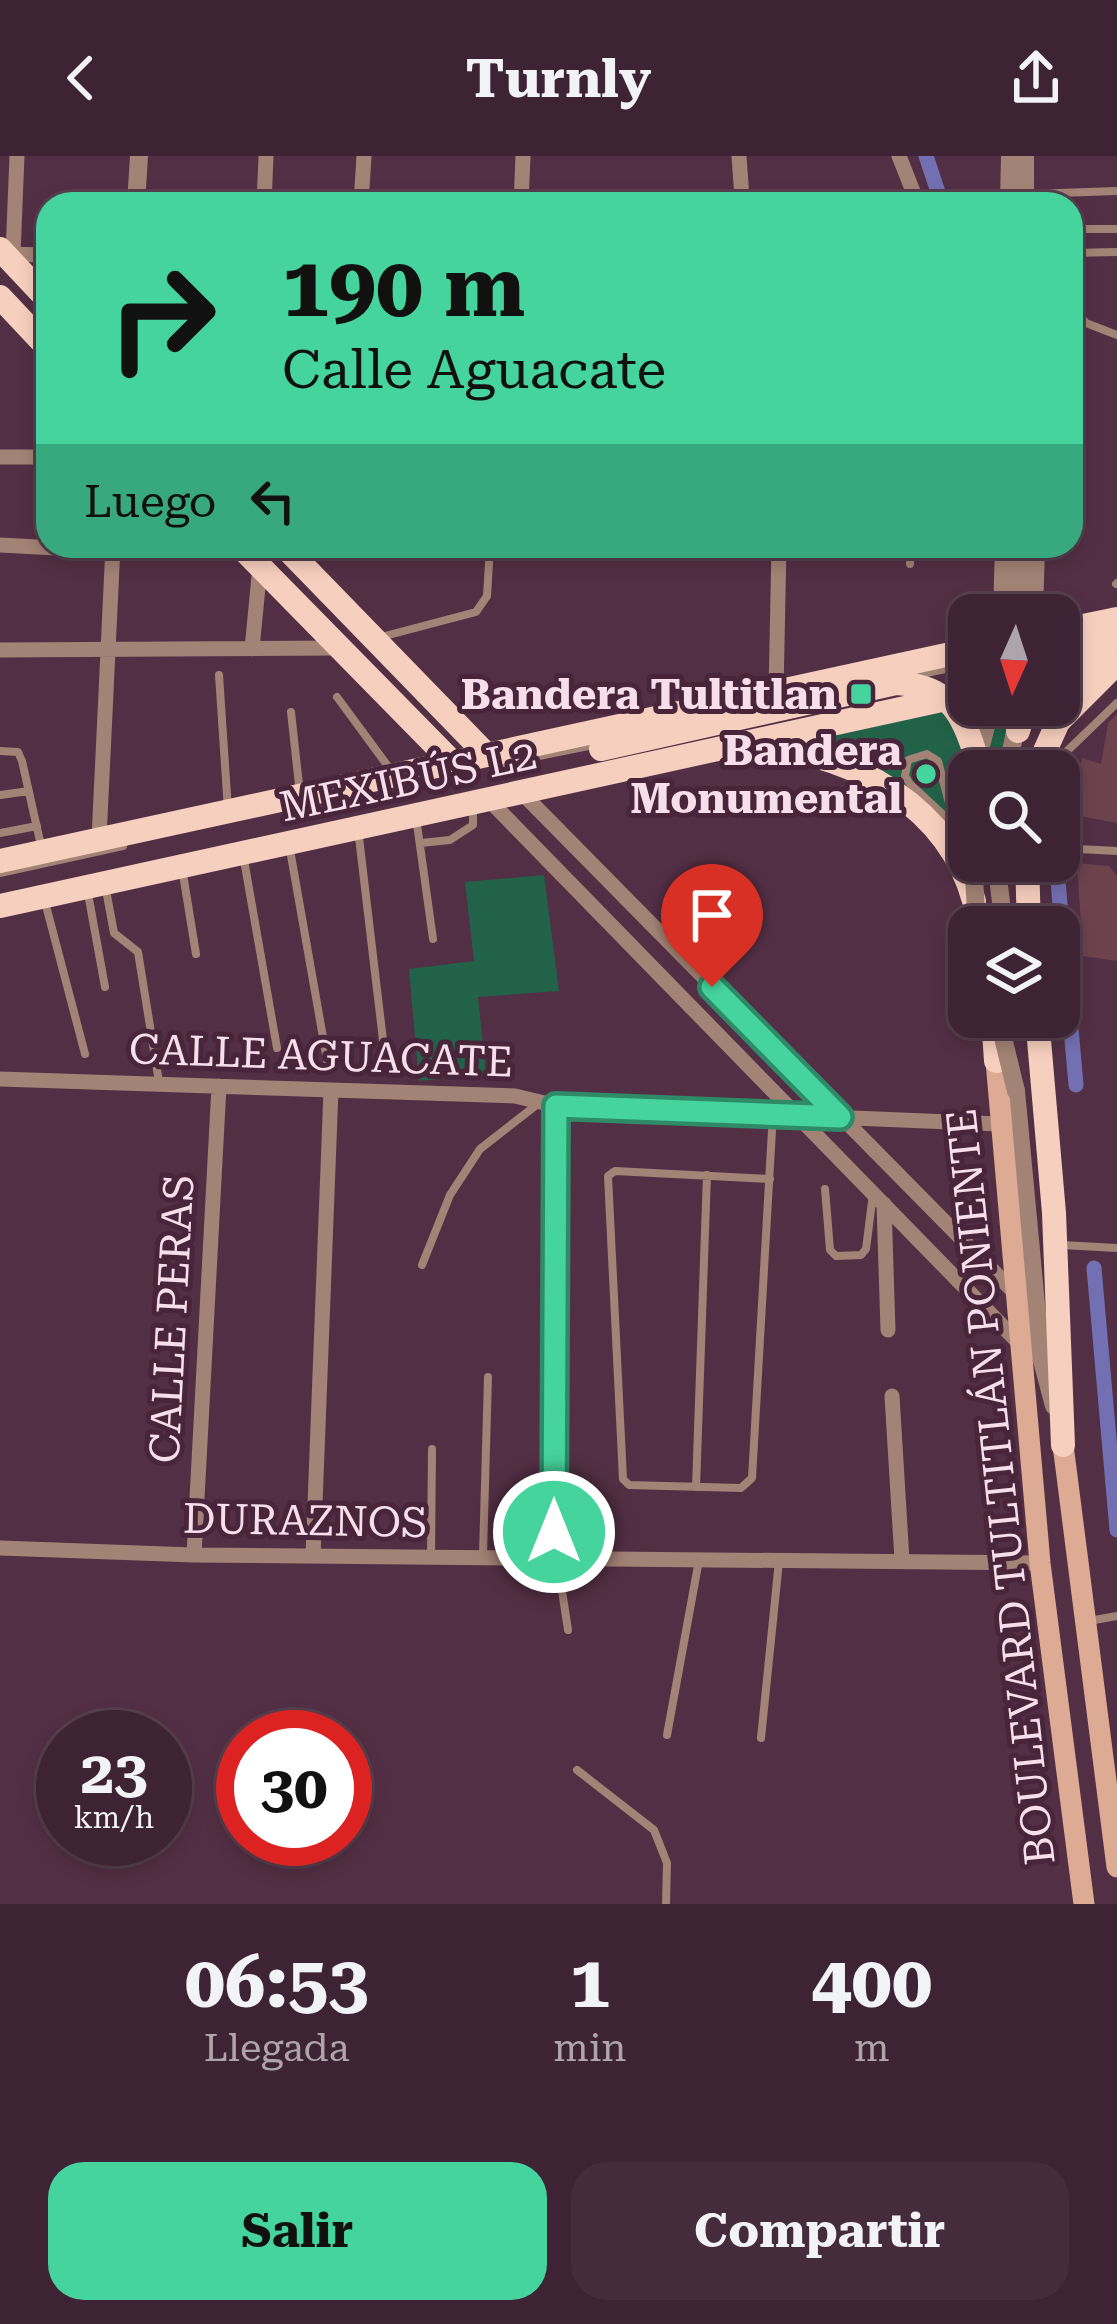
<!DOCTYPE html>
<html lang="es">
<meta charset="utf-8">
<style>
:root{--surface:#3e2334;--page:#452b3c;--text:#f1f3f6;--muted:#ada4ac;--line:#57404f;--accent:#46d49e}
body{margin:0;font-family:"Roboto Serif",serif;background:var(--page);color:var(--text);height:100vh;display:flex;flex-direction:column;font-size:45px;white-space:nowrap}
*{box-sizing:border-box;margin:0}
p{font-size:39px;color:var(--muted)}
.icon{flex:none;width:66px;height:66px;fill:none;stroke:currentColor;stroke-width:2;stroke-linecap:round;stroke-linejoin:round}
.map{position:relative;height:1748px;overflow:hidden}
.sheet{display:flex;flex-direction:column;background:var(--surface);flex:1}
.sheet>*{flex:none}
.top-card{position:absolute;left:36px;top:36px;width:1047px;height:366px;border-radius:36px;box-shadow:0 6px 18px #0003,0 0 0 3px var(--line);background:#46d49e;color:#111;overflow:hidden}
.needle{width:78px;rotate:183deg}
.buttons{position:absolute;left:948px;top:438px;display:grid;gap:24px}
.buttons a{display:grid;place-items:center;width:132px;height:132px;border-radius:24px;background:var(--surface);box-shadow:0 6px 18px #0003,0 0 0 3px var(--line);font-size:60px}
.speed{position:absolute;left:36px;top:1554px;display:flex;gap:24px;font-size:60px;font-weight:700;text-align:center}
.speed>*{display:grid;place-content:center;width:156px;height:156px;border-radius:50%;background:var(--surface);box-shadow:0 6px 18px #0003,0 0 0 3px var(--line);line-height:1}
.speed small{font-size:30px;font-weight:400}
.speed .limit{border:18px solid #d22;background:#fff;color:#111}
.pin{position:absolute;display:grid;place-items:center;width:102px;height:102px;color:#fff;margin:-123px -51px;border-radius:50% 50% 50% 0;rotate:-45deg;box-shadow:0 0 12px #0007}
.pin .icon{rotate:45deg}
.me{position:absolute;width:132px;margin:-66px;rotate:0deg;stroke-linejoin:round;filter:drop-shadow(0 0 9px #0008)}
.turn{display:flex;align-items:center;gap:42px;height:252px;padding:0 48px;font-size:54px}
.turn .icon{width:156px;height:156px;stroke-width:2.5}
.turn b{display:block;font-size:84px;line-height:102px}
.then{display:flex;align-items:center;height:114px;padding:0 48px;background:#0003;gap:24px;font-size:45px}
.eta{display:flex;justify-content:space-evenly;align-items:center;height:204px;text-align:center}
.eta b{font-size:72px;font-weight:700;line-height:84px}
.button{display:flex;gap:24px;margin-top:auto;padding:24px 48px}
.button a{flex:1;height:138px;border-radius:36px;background:var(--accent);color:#111;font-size:48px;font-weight:700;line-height:138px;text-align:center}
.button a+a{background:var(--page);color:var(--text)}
header{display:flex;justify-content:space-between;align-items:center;height:156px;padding:0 48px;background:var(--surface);font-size:54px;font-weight:700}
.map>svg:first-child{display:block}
.green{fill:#226249}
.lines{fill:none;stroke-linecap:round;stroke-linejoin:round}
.canal{stroke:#7270b2;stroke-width:15}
.building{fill:#6d424d}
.service{stroke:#a38375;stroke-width:8}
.minor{stroke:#a38375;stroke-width:15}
.tertiary{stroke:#a38375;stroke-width:18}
.secondary{stroke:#ddaa94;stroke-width:21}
.primary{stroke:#f7cfbe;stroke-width:24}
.tertiary-bridge{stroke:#a38375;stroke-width:18}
.primary-bridge{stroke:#f7cfbe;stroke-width:24}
.route-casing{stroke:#2e8a67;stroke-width:30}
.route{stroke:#46d49e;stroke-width:21}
.poi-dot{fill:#46d49e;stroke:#48253a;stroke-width:4.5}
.labels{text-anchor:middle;stroke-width:10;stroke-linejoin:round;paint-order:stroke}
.poi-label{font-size:42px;font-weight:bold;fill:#f6deeb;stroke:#48253a;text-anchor:end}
.street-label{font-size:42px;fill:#f6deeb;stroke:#48253a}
</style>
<header><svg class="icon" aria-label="back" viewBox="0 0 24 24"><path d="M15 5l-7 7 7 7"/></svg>Turnly<svg class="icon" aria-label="share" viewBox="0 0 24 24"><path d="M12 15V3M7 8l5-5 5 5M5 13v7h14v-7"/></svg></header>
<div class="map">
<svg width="1117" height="1748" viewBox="0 0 1117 1748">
<rect width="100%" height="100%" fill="#532f45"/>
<path class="green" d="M969 549H1032L1014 615H969V705H990L981 735 878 613 848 599 787 583Z
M544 719 559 835 478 841 486 918 419 925 409 813 474 805 465 726Z"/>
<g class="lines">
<path class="canal" d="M926 0 942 48
M1057 714 1076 929
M1094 1112 1117 1374"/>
</g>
<path class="building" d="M1117 558V667L1069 658 1063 630 1078 628 1082 602 1101 608 1108 567Z
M1077 707 1109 710 1117 720V805L1083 800Z"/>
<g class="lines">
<path class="service" d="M1029 38 1117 35
M1071 73H1117
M1071 97 1117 96
M1071 149 1086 167 1117 179
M910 390V408
M1116 428 1117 427
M381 481 476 456 487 440 490 390
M219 519 228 654
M912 520 969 508
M337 541 390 613
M291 556 300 638
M0 595 18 596 22 605 42 694
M1044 605 1064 598 1117 547
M495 609 598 588
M0 639 29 635
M416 661 433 783
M952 667 910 628 905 620 908 604 927 598 938 605 961 693
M358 673 383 884
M0 677 37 670
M421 687 450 684 473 669V649
M289 688 327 904
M1059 692 1117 695
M244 704 277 892
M0 717 123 690
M183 718 196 798
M87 732 105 831
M106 734 114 777 138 796 159 926
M44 742 85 898
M770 1023 615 1015 608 1020 623 1323 629 1329 741 1332 752 1322 773 957
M825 1033 830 1094 836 1100 861 1099 866 1093 873 1038
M1062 1089 1117 1092
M422 1109 450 1039 480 993 539 947
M696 1331 707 1019
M483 1399 488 1221
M431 1401 432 1293
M557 1402 568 1474
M1089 1465 1117 1460
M667 1579 699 1404
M761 1582 779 1405
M577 1614 654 1674 667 1707 666 1748"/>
<path class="minor" d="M739 0 742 42
M899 0 918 48
M264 48 266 0
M361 48 364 0
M521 48 523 0
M3 98 48 99
M13 98 17 0
M0 301H48
M0 389 112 395
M252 493 260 410
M0 494 339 492
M776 536 779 390
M521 636 1013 1135
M488 643 1018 1186
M99 683 113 390
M0 923 515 940 557 950 999 968
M884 1048 888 1174
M892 1240 902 1404
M554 1376 557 950
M0 1392 194 1399 1040 1407
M194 1399 219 930
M313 1400 331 934"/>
<path class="tertiary" d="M136 48 139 0
M1009 48 1010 0
M1025 48V0
M1002 459 1004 390
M1017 459 1018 390
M1034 459 1036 390
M977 604 992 549
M1007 615 1017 566
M996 705 1004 771
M1016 935 1041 1201 1054 1250"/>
<path class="secondary" d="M996 905 1040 1407 1084 1748
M1063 1289 1117 1711"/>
<path class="primary" d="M0 93 48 144
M0 141 48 192
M240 390 452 606
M284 390 487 599 497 598
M1059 475 1117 463
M1059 499 1117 482
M1059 518 1115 506
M1018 575 1026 549
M765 591C856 599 949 652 974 745
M1036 615 1058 566 1117 507
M0 705 969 494
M1027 705 1029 771
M0 750 969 538
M993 861 996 905
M1037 861 1054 1057 1063 1289"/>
<path class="tertiary-bridge" d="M973 705 977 771
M998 861 1016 935"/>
<path class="primary-bridge" d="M601 593 896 527C949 530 963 556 977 604"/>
</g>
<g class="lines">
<defs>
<path id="route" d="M554 1376 556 950 840 961 712 831"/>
</defs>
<use href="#route" class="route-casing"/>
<use href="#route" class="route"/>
</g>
<g class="poi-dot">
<rect x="849" y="526" width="24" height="24" rx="6"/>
<circle cx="926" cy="618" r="12"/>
</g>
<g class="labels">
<g class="poi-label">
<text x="837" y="553">Bandera Tultitlan</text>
<text x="902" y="609">Bandera<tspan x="902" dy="48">Monumental</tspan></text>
</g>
<g class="street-label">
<text transform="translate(408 624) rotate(-12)" y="15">MEXIBÚS L2</text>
<text transform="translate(321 899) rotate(2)" y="15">CALLE AGUACATE</text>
<text transform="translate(171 1163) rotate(-87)" y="15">CALLE PERAS</text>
<text transform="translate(1000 1331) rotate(-96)" y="15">BOULEVARD TULTITLÁN PONIENTE</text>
<text transform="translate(305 1364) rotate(1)" y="15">DURAZNOS</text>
</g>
</g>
</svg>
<div class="buttons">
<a><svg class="needle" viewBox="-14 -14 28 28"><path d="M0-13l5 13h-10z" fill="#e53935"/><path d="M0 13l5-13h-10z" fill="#ada4ac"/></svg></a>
<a><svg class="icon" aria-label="search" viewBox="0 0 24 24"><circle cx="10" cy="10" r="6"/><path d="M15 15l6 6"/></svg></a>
<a><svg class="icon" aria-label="layers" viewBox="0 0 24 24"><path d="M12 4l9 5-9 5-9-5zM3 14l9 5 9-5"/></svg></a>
</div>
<div class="speed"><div>23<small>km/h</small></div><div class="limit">30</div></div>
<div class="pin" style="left:712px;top:831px;background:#d93025"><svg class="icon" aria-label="arrive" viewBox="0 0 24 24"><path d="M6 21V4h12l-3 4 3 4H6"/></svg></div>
<svg class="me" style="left:554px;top:1376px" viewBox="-20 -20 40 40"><circle r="17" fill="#46d49e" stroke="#fff" stroke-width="3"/><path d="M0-11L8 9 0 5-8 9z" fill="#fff"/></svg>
<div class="top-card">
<div class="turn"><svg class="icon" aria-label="right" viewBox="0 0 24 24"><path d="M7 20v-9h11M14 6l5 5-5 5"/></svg><div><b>190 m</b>Calle Aguacate</div></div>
<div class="then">Luego<svg class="icon" aria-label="left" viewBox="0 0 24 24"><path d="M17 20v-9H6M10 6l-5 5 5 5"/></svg></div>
</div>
</div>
<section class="sheet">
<div class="eta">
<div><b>06:53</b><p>Llegada</p></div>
<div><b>1</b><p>min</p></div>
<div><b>400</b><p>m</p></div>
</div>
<div class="button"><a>Salir</a><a>Compartir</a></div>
</section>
